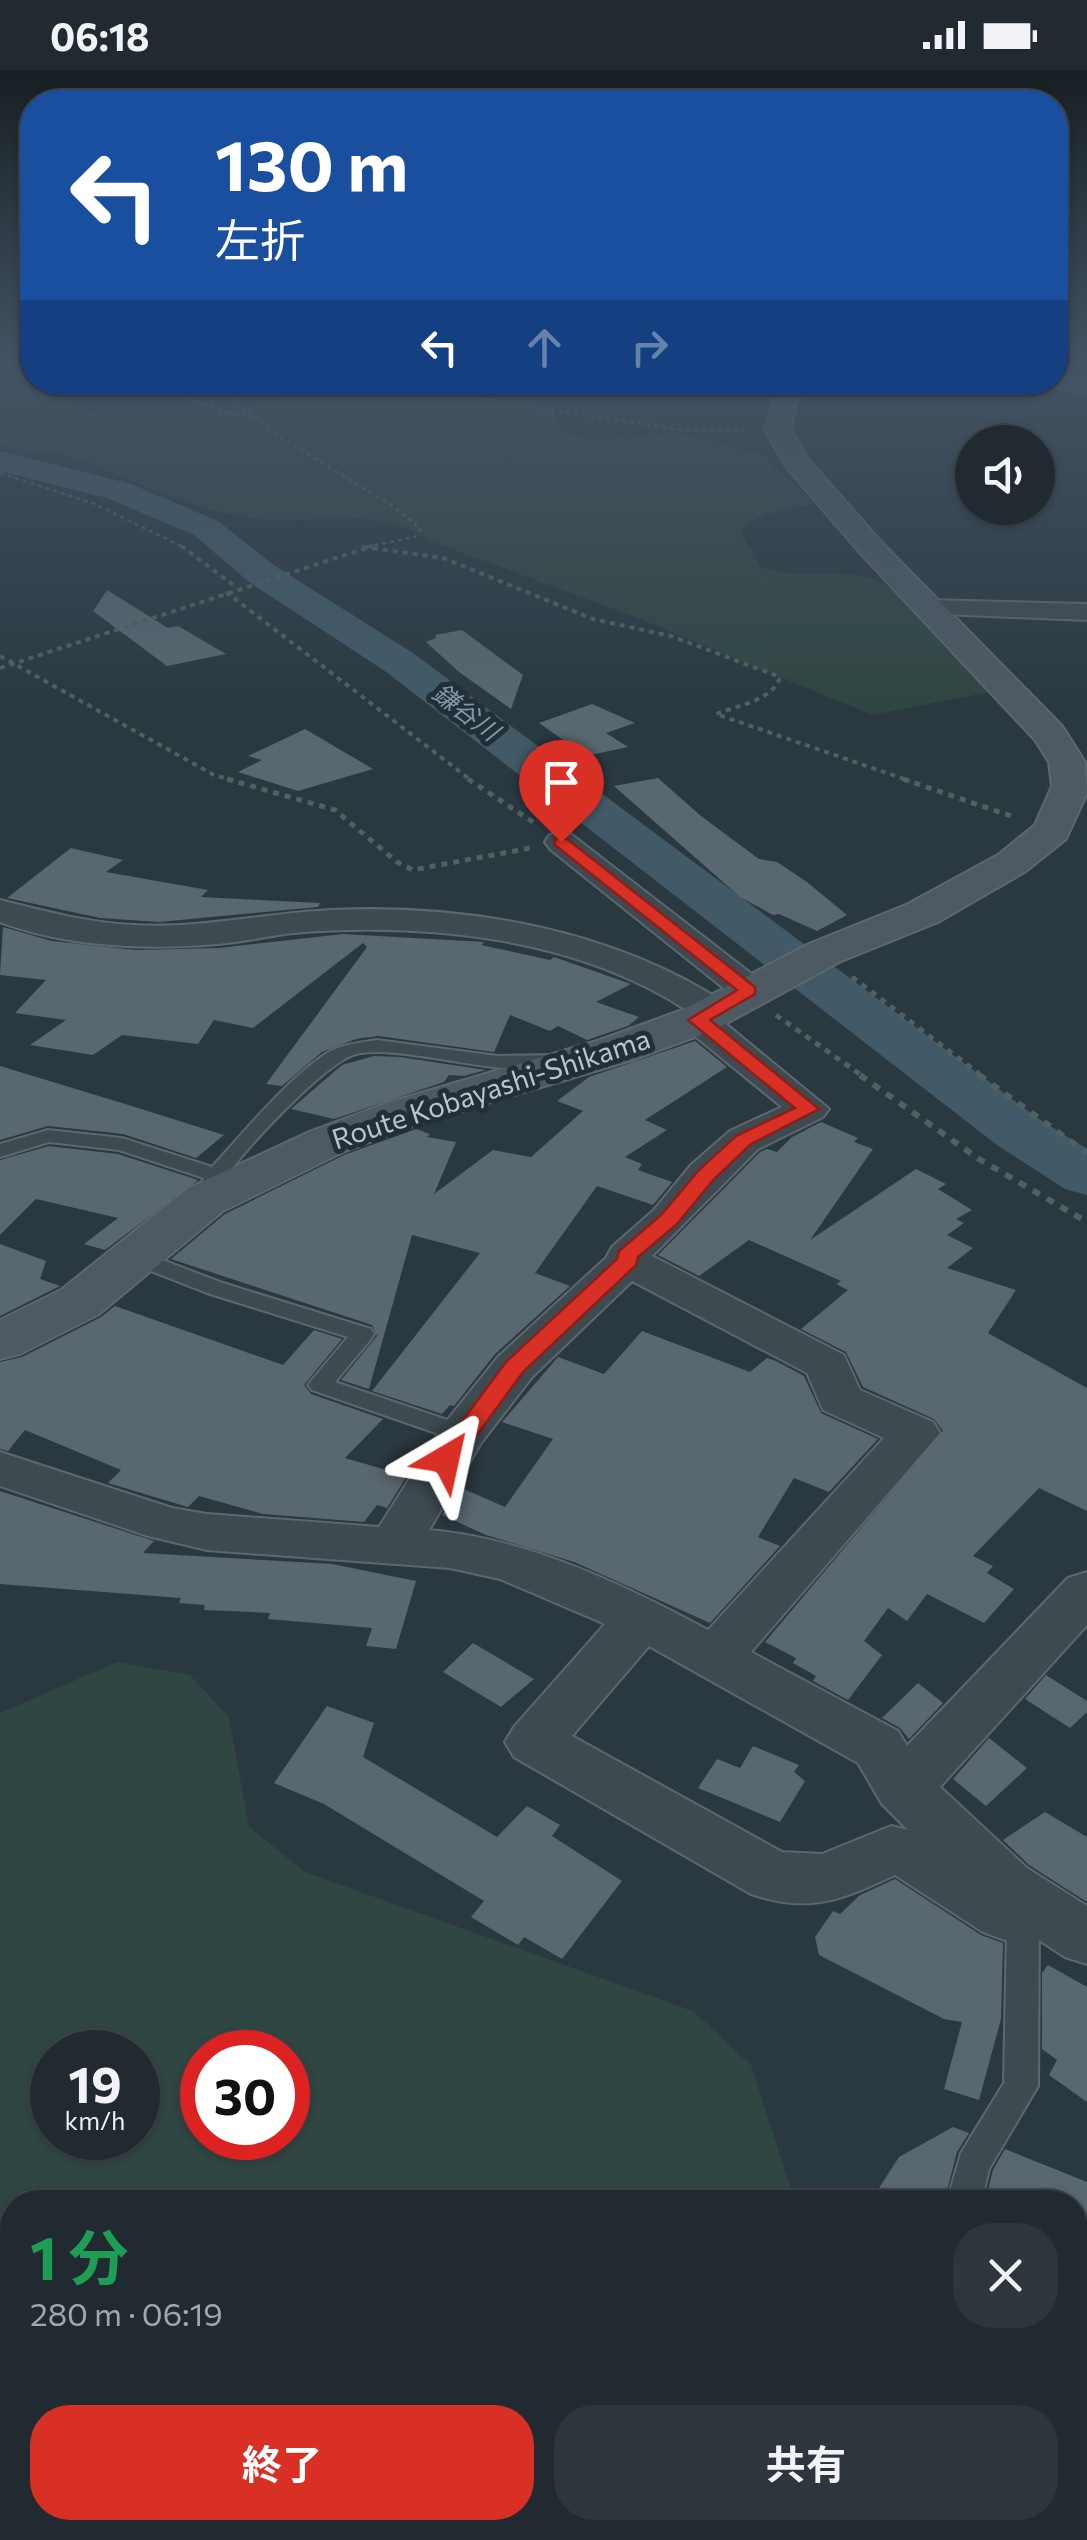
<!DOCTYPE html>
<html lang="ja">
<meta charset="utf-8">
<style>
:root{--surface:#202a30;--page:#2d363c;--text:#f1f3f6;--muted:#a2a7ab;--line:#3d464c;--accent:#d93025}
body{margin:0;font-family:Commissioner,"Noto Sans JP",sans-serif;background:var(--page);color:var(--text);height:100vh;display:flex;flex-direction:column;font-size:38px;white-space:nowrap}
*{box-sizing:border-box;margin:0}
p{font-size:32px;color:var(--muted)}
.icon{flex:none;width:55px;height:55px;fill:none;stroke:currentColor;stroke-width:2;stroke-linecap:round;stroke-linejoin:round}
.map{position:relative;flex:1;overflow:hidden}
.drawer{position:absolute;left:0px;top:2120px;width:1088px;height:350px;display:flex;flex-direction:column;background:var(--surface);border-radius:40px 40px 0 0;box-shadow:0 2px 8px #0004,0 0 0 2px var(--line)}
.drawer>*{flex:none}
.hud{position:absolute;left:20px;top:20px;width:1048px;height:305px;border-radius:40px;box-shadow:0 2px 8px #0004,0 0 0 2px var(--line);background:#1a4fa0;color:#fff;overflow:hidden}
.controls{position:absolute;left:955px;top:355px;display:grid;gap:20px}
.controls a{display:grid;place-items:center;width:100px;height:100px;border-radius:50%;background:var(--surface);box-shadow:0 2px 8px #0004,0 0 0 2px var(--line);font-size:50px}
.speed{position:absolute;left:30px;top:1960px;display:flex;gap:20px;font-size:50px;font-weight:700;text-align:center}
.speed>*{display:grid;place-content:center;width:130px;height:130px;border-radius:50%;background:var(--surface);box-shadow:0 2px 8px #0004,0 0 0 2px var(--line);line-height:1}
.speed small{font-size:25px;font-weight:400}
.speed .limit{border:15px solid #d22;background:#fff;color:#111}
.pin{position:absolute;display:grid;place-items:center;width:85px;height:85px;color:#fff;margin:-102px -42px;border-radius:50% 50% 50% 0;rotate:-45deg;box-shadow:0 0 10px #0007}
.pin .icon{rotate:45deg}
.me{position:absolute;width:110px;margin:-55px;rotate:36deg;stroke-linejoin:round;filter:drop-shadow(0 0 8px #0008)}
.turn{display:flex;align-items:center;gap:35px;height:210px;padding:0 30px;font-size:45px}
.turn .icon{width:130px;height:130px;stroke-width:2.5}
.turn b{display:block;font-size:70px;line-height:85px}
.lanes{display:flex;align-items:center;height:95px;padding:0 30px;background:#0003;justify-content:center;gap:50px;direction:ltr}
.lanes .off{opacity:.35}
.round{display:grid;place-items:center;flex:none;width:105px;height:105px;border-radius:40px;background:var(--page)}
.headline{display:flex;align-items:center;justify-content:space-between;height:170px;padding:0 30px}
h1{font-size:60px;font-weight:700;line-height:75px;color:#1e9e55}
.action{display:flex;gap:20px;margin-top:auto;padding:20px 30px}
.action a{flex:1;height:115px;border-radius:40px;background:var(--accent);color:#fff;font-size:40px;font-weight:700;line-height:115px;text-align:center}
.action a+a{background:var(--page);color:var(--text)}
.status{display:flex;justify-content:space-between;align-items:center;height:70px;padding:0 50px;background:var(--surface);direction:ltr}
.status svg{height:28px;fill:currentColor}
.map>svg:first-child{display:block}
.green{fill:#304642;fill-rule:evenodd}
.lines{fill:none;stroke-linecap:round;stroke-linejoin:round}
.river{fill:#425a67;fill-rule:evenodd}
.building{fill:#596770}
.lane-casing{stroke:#5c676e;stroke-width:4}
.street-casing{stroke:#5c676e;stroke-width:4}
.secondary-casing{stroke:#5c676e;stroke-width:4}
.path-far3{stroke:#4f6260;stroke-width:2.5;stroke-dasharray:4 4;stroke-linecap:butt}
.path-far2{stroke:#4f6260;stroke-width:4;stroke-dasharray:5 5;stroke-linecap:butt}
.path-far1{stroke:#4f6260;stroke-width:5;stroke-dasharray:6 6;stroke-linecap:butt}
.path{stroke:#4f6260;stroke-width:6;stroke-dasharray:8 8;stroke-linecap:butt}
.lane{fill:#3e4a50;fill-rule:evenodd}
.street{fill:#3e4a50;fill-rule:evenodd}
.secondary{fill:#4d5a63;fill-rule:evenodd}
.route{fill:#d93025;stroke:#8d1f18;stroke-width:2.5}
.labels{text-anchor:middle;stroke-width:10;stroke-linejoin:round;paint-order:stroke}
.far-water-label{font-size:25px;font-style:italic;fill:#809aaa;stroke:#232f36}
.street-label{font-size:28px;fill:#bbc4ca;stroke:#232f36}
</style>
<div class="status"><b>06:18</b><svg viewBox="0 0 49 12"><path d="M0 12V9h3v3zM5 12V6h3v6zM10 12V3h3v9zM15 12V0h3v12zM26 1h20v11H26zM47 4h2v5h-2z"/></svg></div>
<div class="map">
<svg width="1087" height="2470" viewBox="0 0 1087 2470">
<rect width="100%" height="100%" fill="#2a3840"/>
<path class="green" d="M32 296V312L36 313 28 329 61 331 96 344 181 346 254 337 301 320 311 313H442L474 319 471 333 552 341 558 350V361L590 369 679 363 766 385 773 397 816 433 766 444 745 455 742 464 761 497C795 511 834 498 869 508 908 519 966 591 996 621L872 645 630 545 431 471C372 435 330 454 266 450 207 445 144 416 91 394 63 382 29 381 0 376V297Z
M117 1592 190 1605 229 1647 249 1757 305 1802 693 1941 751 1995 795 2132H12V2458H843L859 2470H0V1643ZM52 1982H138V2068H52ZM202 1982H288V2068H202Z"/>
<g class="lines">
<path class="river" d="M0 381 131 414 218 451 275 496 413 583 1039 1049 1087 1079V1125L1065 1119 997 1075 385 601 249 512 194 465 107 428 0 401Z"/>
</g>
<path class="building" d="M107 520 168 558 178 556 226 584 167 596 93 541Z
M462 560 523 605 511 639 459 602 426 572 436 568 435 565Z
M592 634 635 653 606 663 628 677 586 686 539 653Z
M305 659 373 699 298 721 238 702 262 690 248 686Z
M658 708 701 746 759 789 777 792 807 812 847 845 817 861 779 844 773 845 740 827 614 716Z
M71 778 123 790 106 802 208 820 201 827 320 833 318 837 159 852 100 848 7 828Z
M3 857 52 871 135 880 218 878 343 864 484 872 481 875 550 890 554 887 631 914 596 932 639 947 628 956 587 970 558 956 550 961 510 945 494 982 378 966 356 969 322 982 282 1016 266 1014 367 877 363 873 253 958 214 950 198 974 122 965 93 985 30 975 66 950 15 943 46 910 0 905Z
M695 971 727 997 645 1050 667 1060 625 1087 642 1094 638 1100 672 1112 653 1135 597 1116 535 1203 570 1216 495 1284 454 1336 450 1335 442 1344 372 1321 480 1183 412 1165 369 1319 341 1310 377 1266 372 1255 171 1189 225 1144 344 1085 416 1059 430 1064 427 1067 456 1072 434 1124 493 1080 531 1087 583 1041 557 1031 589 1007Z
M374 986 400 987 486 1000 464 1006 449 1005 444 1012 334 1049 291 1039 342 995Z
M0 996 122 1033 224 1065 196 1088 123 1064 48 1056 0 1070Z
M821 1052 858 1068 854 1072 873 1079 810 1170 916 1099 946 1114 938 1119 972 1140 956 1149 964 1153 947 1165 973 1178 947 1198 1016 1220 988 1263 1087 1318V1441L1039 1418 973 1486 993 1496 987 1503 1014 1519 984 1553 927 1524 907 1551 888 1538 864 1571 882 1585 848 1630 813 1611 816 1606 793 1593 796 1588 765 1572 943 1361 934 1349 863 1317 846 1282 801 1259 848 1220 836 1214 841 1211 749 1170 699 1206 658 1185 760 1082 767 1079 777 1082 792 1067Z
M49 1076 118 1084 198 1110 105 1180 84 1174 118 1148 36 1129 0 1165V1090Z
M0 1174 46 1191 40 1209 60 1216 0 1246Z
M115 1236 283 1295 314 1260 342 1269 304 1315 311 1324 383 1349 345 1388 407 1406 387 1438 377 1435 364 1452 263 1444 199 1426 188 1437 108 1413 121 1400 25 1360 8 1381 0 1379V1292L22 1287 101 1247Z
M642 1261 750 1302 767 1288 776 1291 804 1306 821 1343 878 1369 829 1422 794 1408 758 1467 780 1476 710 1553 574 1492 486 1465 442 1445 459 1417 505 1437 553 1369 502 1352 558 1287 604 1304Z
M0 1421 154 1471 143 1483 332 1494 416 1511 396 1579 366 1576 372 1558 268 1549 270 1543 204 1540 205 1535 179 1533 181 1528 0 1514Z
M473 1573 534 1609 501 1637 443 1602Z
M1046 1605 1087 1631V1642L1070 1658 1025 1629Z
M918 1613 943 1633 909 1669 900 1658 882 1648Z
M327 1636 374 1653 363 1687 497 1767 527 1736 560 1755 552 1766 622 1811 562 1889 524 1867 518 1875 471 1847 484 1831 324 1734 274 1713Z
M989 1668 1027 1698 986 1736 953 1709Z
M753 1676 799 1695 794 1702 805 1711 780 1752 698 1718 717 1689 740 1698Z
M1045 1742 1087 1767V1832L1029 1795 1003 1770Z
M895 1809 981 1865 1003 1873 1001 1949 979 2030 944 2019 962 1952 944 1949 819 1885 815 1867 833 1841 840 1844 860 1825Z
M1048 1895 1087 1917V2032L1049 2005 1057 1990 1042 1979V1903Z
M953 2057 969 2063 957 2082 944 2132H870L899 2087Z
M1005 2079 1087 2112V2146L1075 2142V2132H985L993 2100Z"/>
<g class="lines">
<defs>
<path id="lane" d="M377 970 498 986 556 985 566 991C533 1019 398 970 353 985 324 995 244 1079 226 1107 220 1115 218 1126 212 1134L205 1136 194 1130 204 1108 119 1080 49 1072 0 1087V1074L48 1060 122 1068 212 1097C247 1059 282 1015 324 985 340 974 359 973 377 970Z
M136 1180 223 1213 371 1259 374 1264 371 1269 335 1312 471 1358 474 1364 462 1372 312 1320 308 1315 312 1310 348 1267 207 1223 128 1192 125 1187Z
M1037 1828 1048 1832 1052 1841 1039 1860 1038 2016 989 2099 981 2132H947L961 2083 1004 2013 1007 1856 1026 1832Z
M1008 2458H1048L1051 2470H1011Z"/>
<path id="street" d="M927 530 1087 534V550L918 543 914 538 918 533Z
M561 762 572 765 762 912 767 920 762 928 749 931 736 928 550 779 545 772 550 765Z
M0 830C45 841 87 853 134 855 201 859 265 843 331 840 466 834 611 859 725 933L730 941 721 950 829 1039 823 1047 758 1079 652 1186 844 1285 860 1320 933 1352 940 1363 751 1582 898 1661 907 1676 1068 1508 1087 1502V1555L940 1717 1027 1798 1087 1836V1894L1065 1887 1027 1862 1005 1870 983 1862 895 1805C841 1830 811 1844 751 1824L514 1687 505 1672 514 1657 605 1554 500 1509 450 1498 207 1480 148 1466 0 1416V1382L172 1438 207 1444 379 1457 445 1353 498 1287 606 1188 612 1177 654 1140 691 1095 730 1061 782 1037 685 958 679 950 688 941C575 867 425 852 293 863 267 866 243 872 218 874 146 880 67 877 0 852ZM632 1211 807 1303 823 1340 884 1368 708 1560C623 1514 526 1468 429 1460L481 1373 532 1307ZM649 1576 858 1693 882 1734 908 1760 891 1756 822 1784 782 1782 572 1666Z"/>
<path id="secondary" d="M1055 304 1087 311V325L1047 316 1044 312H1055Z
M787 312H810L796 334 791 360 807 388 882 473 1062 656 1085 692 1087 723 1066 769 1026 801 938 852 839 892 714 960 632 990 421 1053 343 1082 223 1141 99 1244 20 1284 0 1289V1250L61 1220 187 1119 309 1062 387 1033 600 970 682 940 809 874 908 834 998 785 1035 755 1052 716 1049 692 1035 670 862 485 787 398 765 360 772 334Z"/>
</defs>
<use href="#lane" class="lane-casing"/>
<use href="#street" class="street-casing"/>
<use href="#secondary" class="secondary-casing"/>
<path class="path-far3" d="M0 296 11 294
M151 312 224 342 252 347
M283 312 243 323 234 331 277 365 394 437 421 459 415 467 361 478
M369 312 683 360H749
M0 403 95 434 185 478
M363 477 372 478"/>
<path class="path-far2" d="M181 476 236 517
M363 477 443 488 593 549 671 566 780 607C774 630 736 636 716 644L910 711
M226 522 472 711
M0 586 214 705 235 711
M0 598 373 476"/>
<path class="path-far1" d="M227 709 335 740 397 792 413 800 530 778
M468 709 536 754
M903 709 1014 747
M852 907 983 1007
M776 945 864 1007"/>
<path class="path" d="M860 1005 979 1089 1087 1152
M979 1005 1087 1083"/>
<use href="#lane" class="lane"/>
<use href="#street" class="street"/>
<use href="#secondary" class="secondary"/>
</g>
<linearGradient id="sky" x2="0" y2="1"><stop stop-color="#171f23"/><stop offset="0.46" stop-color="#445364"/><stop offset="1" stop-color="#445364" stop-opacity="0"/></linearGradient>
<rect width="1087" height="640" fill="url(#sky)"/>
<path class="route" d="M555 769H567L755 917V924L710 950 819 1039 751 1074 714 1109 677 1154 638 1187 636 1195 523 1302 455 1395 446 1397 434 1389 506 1292 617 1189 619 1181 661 1145 699 1100 736 1066 795 1038 688 950 737 920 555 775Z"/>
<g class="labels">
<g class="far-water-label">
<text transform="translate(466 642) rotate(37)" y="9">鎌谷川</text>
</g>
<g class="street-label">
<text transform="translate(491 1019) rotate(-18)" y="10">Route Kobayashi-Shikama</text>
</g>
</g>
</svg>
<div class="controls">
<a><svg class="icon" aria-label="sound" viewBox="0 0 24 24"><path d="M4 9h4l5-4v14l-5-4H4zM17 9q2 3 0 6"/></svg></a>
</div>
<div class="speed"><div>19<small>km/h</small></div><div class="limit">30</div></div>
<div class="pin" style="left:561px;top:772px;background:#d93025"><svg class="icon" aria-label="arrive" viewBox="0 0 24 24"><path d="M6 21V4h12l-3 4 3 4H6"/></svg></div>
<svg class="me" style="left:446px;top:1389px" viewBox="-20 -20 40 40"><path d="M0-17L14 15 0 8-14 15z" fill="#d93025" stroke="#fff" stroke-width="4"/></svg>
<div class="hud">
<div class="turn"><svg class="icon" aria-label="left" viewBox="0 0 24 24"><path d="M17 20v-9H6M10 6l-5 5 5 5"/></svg><div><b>130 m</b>左折</div></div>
<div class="lanes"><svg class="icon" aria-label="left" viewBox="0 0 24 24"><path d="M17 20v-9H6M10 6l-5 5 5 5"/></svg><svg class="icon off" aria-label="ahead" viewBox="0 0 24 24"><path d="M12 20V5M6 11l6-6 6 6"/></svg><svg class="icon off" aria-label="right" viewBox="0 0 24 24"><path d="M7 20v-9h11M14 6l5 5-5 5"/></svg></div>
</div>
<section class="drawer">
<div class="headline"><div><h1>1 分</h1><p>280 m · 06:19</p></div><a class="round"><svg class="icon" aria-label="close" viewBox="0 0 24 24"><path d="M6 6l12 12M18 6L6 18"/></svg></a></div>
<div class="action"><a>終了</a><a>共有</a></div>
</section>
</div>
